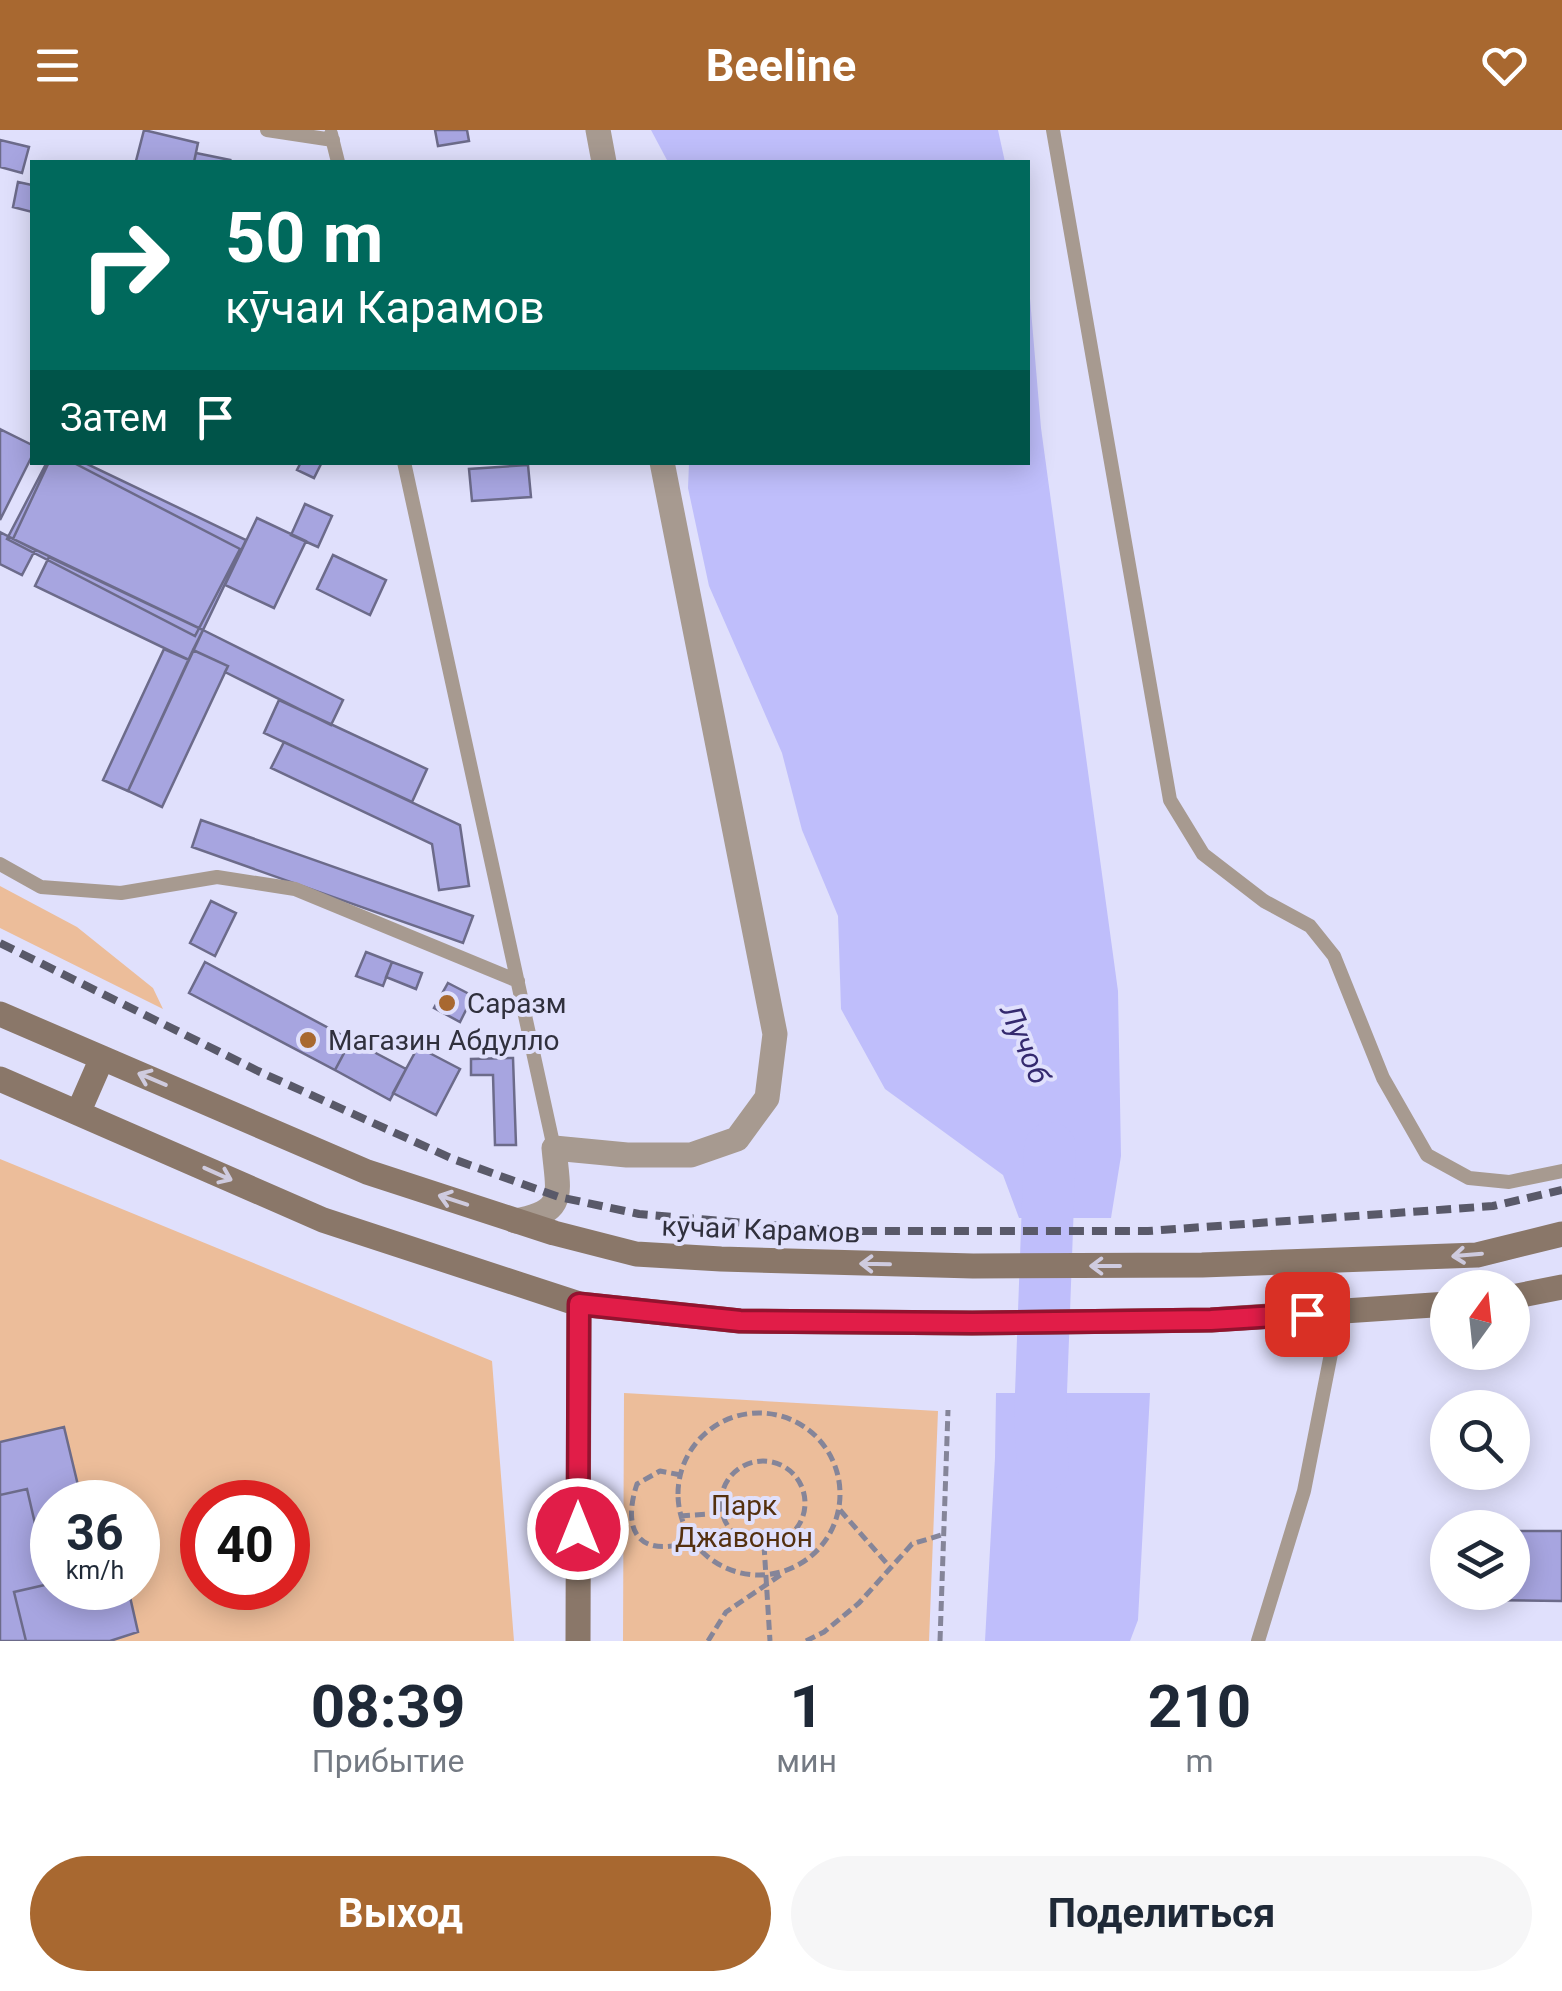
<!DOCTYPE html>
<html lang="ru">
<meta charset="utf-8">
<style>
:root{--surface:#fff;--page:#f6f6f7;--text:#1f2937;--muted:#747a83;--accent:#a86830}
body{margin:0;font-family:Roboto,sans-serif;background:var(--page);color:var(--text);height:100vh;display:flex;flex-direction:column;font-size:38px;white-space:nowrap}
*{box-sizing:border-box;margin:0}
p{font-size:32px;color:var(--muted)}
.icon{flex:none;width:55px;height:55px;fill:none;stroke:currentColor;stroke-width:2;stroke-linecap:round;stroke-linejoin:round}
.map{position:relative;height:1511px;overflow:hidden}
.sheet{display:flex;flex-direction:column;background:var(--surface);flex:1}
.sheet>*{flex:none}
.banner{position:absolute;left:30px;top:30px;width:1000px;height:305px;border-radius:0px;box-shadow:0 5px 25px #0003;background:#00695c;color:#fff;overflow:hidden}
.needle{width:65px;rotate:15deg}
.controls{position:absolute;left:1430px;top:1140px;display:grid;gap:20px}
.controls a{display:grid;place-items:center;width:100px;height:100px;border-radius:50%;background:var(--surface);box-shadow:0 5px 25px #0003;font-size:50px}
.speed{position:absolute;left:30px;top:1350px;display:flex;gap:20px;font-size:50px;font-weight:700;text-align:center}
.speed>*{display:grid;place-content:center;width:130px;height:130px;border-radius:50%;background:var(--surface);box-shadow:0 5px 25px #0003;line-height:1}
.speed small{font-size:25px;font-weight:400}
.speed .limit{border:15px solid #d22;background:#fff;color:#111}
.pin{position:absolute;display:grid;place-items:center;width:85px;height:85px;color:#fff;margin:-42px;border-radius:20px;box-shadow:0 5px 15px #0006}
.me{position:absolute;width:110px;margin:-55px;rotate:0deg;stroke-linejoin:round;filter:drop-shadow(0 0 8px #0008)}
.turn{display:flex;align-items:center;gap:35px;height:210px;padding:0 30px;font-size:45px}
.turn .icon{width:130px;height:130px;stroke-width:2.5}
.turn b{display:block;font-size:70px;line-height:85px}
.then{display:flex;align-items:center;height:95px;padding:0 30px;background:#0003;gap:20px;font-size:38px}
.eta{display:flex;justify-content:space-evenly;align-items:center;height:170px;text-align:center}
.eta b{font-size:60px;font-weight:700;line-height:70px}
.cta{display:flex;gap:20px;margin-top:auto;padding:20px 30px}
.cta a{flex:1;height:115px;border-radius:60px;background:var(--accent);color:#fff;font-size:40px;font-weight:700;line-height:115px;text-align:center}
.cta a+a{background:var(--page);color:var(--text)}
header{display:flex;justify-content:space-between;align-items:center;height:130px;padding:0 30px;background:var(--accent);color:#fff;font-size:45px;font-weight:700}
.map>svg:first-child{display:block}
.green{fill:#ecbd9a;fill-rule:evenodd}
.water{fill:#bfbefb}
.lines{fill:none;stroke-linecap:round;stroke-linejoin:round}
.river{stroke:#bfbefb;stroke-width:52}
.building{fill:#a7a5e0;stroke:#6c6b8a;stroke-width:2.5}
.path{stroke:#858599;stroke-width:5;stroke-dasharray:10 5;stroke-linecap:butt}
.lane{stroke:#a79a90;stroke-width:14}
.street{stroke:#a79a90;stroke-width:25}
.secondary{stroke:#8a7769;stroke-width:25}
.rail{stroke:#595969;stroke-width:8;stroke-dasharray:15 8;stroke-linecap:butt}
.oneway{stroke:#cfcbdf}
.route-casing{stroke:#92132f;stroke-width:25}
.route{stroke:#e11d48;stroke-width:18}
.poi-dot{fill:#a86830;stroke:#e0e0fc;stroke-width:4}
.labels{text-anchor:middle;stroke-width:8;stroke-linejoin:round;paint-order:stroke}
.poi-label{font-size:28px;fill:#30303d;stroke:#e0e0fc;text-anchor:start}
.street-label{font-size:28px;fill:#30303d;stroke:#e0e0fc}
.park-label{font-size:28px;fill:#54300f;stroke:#e0e0fc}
.water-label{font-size:30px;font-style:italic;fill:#34296e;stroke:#e0e0fc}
</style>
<header><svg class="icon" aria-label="menu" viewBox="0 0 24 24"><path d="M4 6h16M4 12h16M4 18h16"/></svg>Beeline<svg class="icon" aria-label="heart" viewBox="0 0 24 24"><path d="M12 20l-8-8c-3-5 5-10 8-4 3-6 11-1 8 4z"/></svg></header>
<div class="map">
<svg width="1562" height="1511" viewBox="0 0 1562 1511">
<rect width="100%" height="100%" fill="#e0e0fc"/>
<path class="green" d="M0 756 77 797 153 858 163 879 0 798Z
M0 1029 492 1231 514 1511H0ZM52 1372H138V1458H52ZM202 1372H288V1458H202Z
M624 1263 938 1281 929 1511H623Z"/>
<path class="water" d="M651 0H998L1005 32H668Z
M1028 145 1041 298 1118 861 1121 1026 1111 1088H1019L1003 1045 885 959 841 879 838 786 802 700 782 623 709 456 688 358 689 333 1028 332Z
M996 1263H1150L1138 1490 1130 1511H985L995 1328Z"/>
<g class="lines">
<path class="river" d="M1043 1335 1040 1290 1050 1018"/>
</g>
<path class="building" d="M144 0 198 13 194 32 136 31Z
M435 0H467L469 11 438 16Z
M0 10 29 17 22 43 0 37Z
M196 23 230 30 229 32H194Z
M18 52 32 55V82L13 77Z
M0 299 32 315V326L0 390Z
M47 332H72L240 419 195 506 7 409Z
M49 332H83L246 410 203 500 13 409Z
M301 332H322L314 348 297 340Z
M528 335 531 367 472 371 469 339Z
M305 374 332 386 318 417 291 405Z
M257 388 306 411 274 478 225 455Z
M0 402 35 420 22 445 0 434Z
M333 425 386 450 370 485 317 459Z
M49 427 203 500 189 530 35 456Z
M203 500 343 570 331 595 225 542 228 536 193 520Z
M164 519 189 530 128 661 103 650Z
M193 520 228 536 162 677 128 661Z
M279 570 427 639 412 672 264 603Z
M284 612 460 695 469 756 439 760 432 714 271 638Z
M201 690 473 786 463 813 192 717Z
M211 771 236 783 215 826 190 813Z
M366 822 392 832 383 856 356 846Z
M205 832 351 910 335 940 189 863Z
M392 832 422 843 416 859 386 847Z
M448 853 473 866 460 892 434 878Z
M351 910 406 939 390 970 335 940Z
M418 917 460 939 436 985 393 963Z
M513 928 516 1015H495L493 945H471V929Z
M64 1297 82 1372H52V1458H128L138 1502 110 1511H26L14 1462 49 1454 27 1359 0 1365V1312Z
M64 1297 82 1372H52V1458H128L138 1502 110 1511H0V1312Z
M1512 1401H1562V1471L1478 1470V1462H1512Z"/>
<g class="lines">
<path class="path" d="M678 1364a81 81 0 1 1 162 0a81 81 0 1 1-162 0Z
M721 1373a42 42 0 1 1 84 0a42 42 0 1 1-84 0Z
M681 1345 660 1341 637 1354C621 1402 640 1429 691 1411
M840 1380 889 1436
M680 1386 722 1383
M764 1415 770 1511
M708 1511 726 1482 782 1444
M806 1511 824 1502 859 1473 912 1414 941 1405
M940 1511 948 1280"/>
<path class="lane" d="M267 0 333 10
M1053 0 1170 670 1203 724 1264 771 1310 796 1334 826 1383 948 1427 1025 1469 1048 1509 1052 1562 1041
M331 4 338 32
M404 332 554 1018
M0 734 41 757 121 763 217 747 295 759 518 851
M1258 1511 1304 1361 1339 1183"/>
<path class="street" d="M598 0 604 32
M515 1091C568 1082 558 1063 554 1018L627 1025H691L737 1009 767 968 775 904 662 332"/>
<path class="secondary" d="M0 884 367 1042 554 1103 636 1124 721 1129 973 1136 1202 1135 1477 1125 1562 1104
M0 949 323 1090 579 1174 740 1191 972 1193 1211 1190 1448 1174
M78 983 102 928
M1512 1167 1562 1157
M578 1511 579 1174"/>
<path class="rail" d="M0 813 258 941 453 1029 559 1067 639 1084 842 1101H1148L1493 1076 1562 1060"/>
</g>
<defs><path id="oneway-shaft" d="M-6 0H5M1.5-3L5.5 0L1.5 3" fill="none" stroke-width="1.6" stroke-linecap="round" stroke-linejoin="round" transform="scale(2.5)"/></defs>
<g class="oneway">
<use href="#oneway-shaft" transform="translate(152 949) rotate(-157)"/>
<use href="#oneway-shaft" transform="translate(218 1044) rotate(24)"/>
<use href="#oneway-shaft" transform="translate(453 1070) rotate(-162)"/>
<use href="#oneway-shaft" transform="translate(1467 1125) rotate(175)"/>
<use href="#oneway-shaft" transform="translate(875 1134) rotate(-179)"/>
<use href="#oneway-shaft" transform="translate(1105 1136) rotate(180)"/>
</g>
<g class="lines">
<defs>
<path id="route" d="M578 1399 579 1174 740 1191 972 1193 1211 1190 1307 1184"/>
</defs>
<use href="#route" class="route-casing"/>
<use href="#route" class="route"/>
</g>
<g class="poi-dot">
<circle cx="447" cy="873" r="10"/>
<circle cx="308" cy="910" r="10"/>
</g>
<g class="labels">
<g class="poi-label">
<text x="467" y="883">Саразм</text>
<text x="328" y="920">Магазин Абдулло</text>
</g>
<g class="street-label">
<text transform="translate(761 1099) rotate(2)" y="10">кӯчаи Карамов</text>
</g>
<g class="park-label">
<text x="744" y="1385">Парк<tspan x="744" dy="32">Джавонон</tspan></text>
</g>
<g class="water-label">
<text transform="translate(1025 914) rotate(67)" y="10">Лучоб</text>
</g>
</g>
</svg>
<div class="controls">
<a><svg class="needle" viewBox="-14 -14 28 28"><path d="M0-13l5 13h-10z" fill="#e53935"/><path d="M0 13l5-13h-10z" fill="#747a83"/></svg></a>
<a><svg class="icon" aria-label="search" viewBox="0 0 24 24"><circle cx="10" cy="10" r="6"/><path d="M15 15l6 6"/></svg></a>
<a><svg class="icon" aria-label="layers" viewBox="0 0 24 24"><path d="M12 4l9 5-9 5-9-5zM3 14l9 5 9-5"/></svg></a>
</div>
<div class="speed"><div>36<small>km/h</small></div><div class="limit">40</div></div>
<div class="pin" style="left:1307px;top:1184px;background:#d93025"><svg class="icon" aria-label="arrive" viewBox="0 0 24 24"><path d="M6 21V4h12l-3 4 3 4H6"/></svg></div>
<svg class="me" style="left:578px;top:1399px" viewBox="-20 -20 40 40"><circle r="17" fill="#e11d48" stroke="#fff" stroke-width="3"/><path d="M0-11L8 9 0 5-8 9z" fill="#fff"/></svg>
<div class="banner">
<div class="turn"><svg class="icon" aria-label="right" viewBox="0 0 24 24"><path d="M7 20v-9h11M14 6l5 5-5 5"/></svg><div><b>50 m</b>кӯчаи Карамов</div></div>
<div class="then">Затем<svg class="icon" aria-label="arrive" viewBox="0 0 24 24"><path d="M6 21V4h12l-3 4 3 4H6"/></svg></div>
</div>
</div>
<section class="sheet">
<div class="eta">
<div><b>08:39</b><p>Прибытие</p></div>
<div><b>1</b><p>мин</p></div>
<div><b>210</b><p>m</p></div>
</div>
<div class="cta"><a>Выход</a><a>Поделиться</a></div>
</section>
